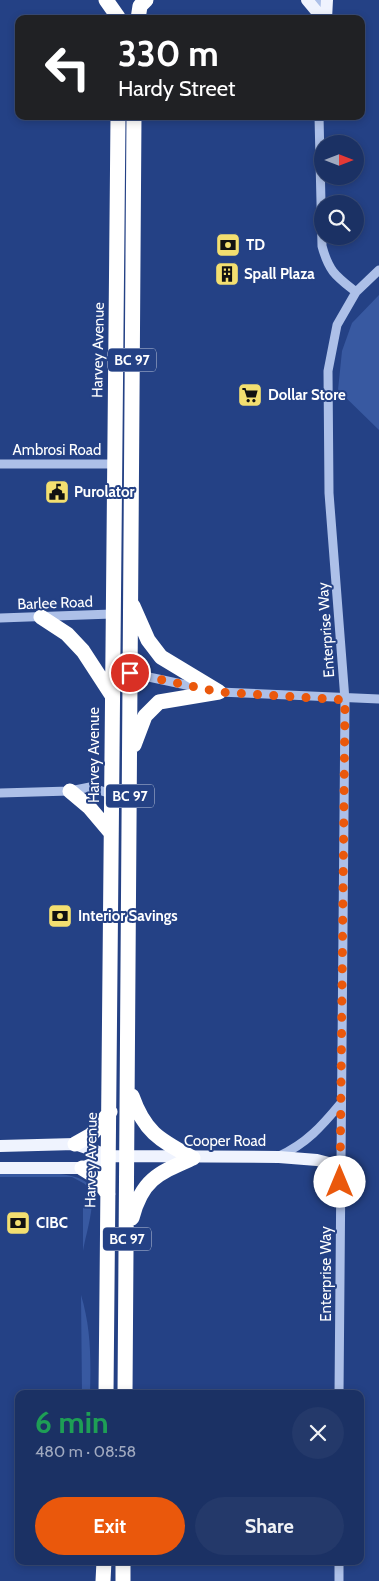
<!DOCTYPE html>
<meta charset="utf-8">
<style>
:root{--surface:#1b3164;--page:#24396a;--text:#f1f3f6;--muted:#a0a9bf;--line:#394c78;--accent:#ea580c}
body{margin:0;font-family:Cabin,sans-serif;background:var(--page);color:var(--text);height:100vh;display:flex;flex-direction:column;font-size:19px;white-space:nowrap}
*{box-sizing:border-box;margin:0}
p{font-size:16px;color:var(--muted)}
.icon{flex:none;width:28px;height:28px;fill:none;stroke:currentColor;stroke-width:2;stroke-linecap:round;stroke-linejoin:round}
.map{position:relative;flex:1;overflow:hidden}
.sheet{position:absolute;left:15px;top:1390px;width:349px;height:175px;display:flex;flex-direction:column;background:var(--surface);border-radius:10px;box-shadow:0 2px 8px #0003,0 0 0 1px var(--line)}
.sheet>*{flex:none}
.guide{position:absolute;left:15px;top:15px;width:350px;height:105px;border-radius:10px;box-shadow:0 2px 8px #0003,0 0 0 1px var(--line);background:#202124;color:#fff;overflow:hidden}
.needle{width:32px;rotate:90deg}
.controls{position:absolute;left:314px;top:135px;display:grid;gap:10px}
.controls a{display:grid;place-items:center;width:50px;height:50px;border-radius:50%;background:var(--surface);box-shadow:0 2px 8px #0003,0 0 0 1px var(--line);font-size:25px}
.pin{position:absolute;display:grid;place-items:center;width:42px;height:42px;color:#fff;margin:-21px;border:2px solid #fff;border-radius:50%;box-shadow:0 1px 5px #0007}
.me{position:absolute;width:55px;margin:-28px;rotate:0deg;stroke-linejoin:round;filter:drop-shadow(0 0 4px #0008)}
.turn{display:flex;align-items:center;gap:18px;height:105px;padding:0 20px;font-size:22px}
.turn .icon{width:65px;height:65px;stroke-width:2.5}
.turn b{display:block;font-size:35px;line-height:42px}
.round{display:grid;place-items:center;flex:none;width:52px;height:52px;border-radius:26px;background:var(--page)}
.overview{display:flex;align-items:center;justify-content:space-between;height:85px;padding:0 20px}
h1{font-size:30px;font-weight:700;line-height:38px;color:#1e9e55}
.primary-button{display:flex;gap:10px;margin-top:auto;padding:10px 20px}
.primary-button a{flex:1;height:58px;border-radius:30px;background:var(--accent);color:#fff;font-size:20px;font-weight:700;line-height:58px;text-align:center}
.primary-button a+a{background:var(--page);color:var(--text)}
.map>svg:first-child{display:block}
.green{fill:#3859a1}
.lines{fill:none;stroke-linecap:round;stroke-linejoin:round}
.minor{stroke:#adc0e8;stroke-width:9}
.major{stroke:#eff3fe;stroke-width:12}
.highway{stroke:#fff;stroke-width:15}
.route{stroke:#ea580c;stroke-width:9;stroke-dasharray:0 16.2}
.labels{text-anchor:middle;stroke-width:4;stroke-linejoin:round;paint-order:stroke}
.shield{fill:#244185;stroke:#bdc6da;stroke-width:1}
.shield-label{font-size:14px;font-weight:bold;fill:#fff}
.poi-label{font-size:15px;font-weight:bold;fill:#fff;stroke:#244185;text-anchor:start}
.street-label{font-size:15px;fill:#fff;stroke:#244185}
</style>
<div class="map">
<svg width="379" height="1581" viewBox="0 0 379 1581">
<rect width="100%" height="100%" fill="#244185"/>
<path class="green" d="M379 295V430L338 390 342 351 352 323Z
M0 1174C19 1174 85 1167 91 1189 95 1208 86 1233 83 1251V1206L87 1205 89 1190 85 1184 72 1177H0Z
M81 1295C91 1328 91 1359 90 1394H82Z"/>
<g class="lines">
<path class="minor" d="M317 19 318 0
M319 116 322 246C329 272 336 276 356 292
M0 464H114
M0 618 112 614
M130 673 219 692 379 699
M0 793 70 791 90 787 111 794
M279 1156C306 1144 322 1126 341 1103
M339 1394 345 700 329 493 328 371 337 325 356 292 379 270
M339 1581V1561"/>
<path class="major" d="M307 0 317 12
M326 19 327 0
M0 1146 75 1144 110 1156 279 1157 317 1160 340 1166
M0 1168H82L110 1156"/>
<path class="highway" d="M106 0 118 17
M138 19 140 6 146 0
M133 606 148 640 161 657 219 692
M41 617 67 634 83 651 111 694
M134 745 145 716 159 702 219 692
M70 791 89 807 111 833
M132 1096C145 1133 160 1140 193 1158
M75 1144 91 1135 110 1112
M82 1168 95 1176 108 1194
M132 1218C142 1179 159 1173 193 1158
M106 1394 118 116
M125 1394 134 116
M103 1581 104 1561
M123 1581V1561"/>
</g>
<g class="lines">
<path class="route" d="M130 673 219 692 345 700 340 1182"/>
</g>
<defs>
<symbol id="bank-square" viewBox="-11 -11 22 22"><rect x="-9" y="-9" width="18" height="18" rx="4" fill="#f3df70" stroke="#244185"/><path d="M-6-4H6V4H-6ZM0-2.3a2.3 2.3 0 1 0 0 4.6a2.3 2.3 0 1 0 0-4.6Z" fill="#111"/></symbol>
<symbol id="building-square" viewBox="-11 -11 22 22"><rect x="-9" y="-9" width="18" height="18" rx="4" fill="#f3df70" stroke="#244185"/><path d="M-4-6H4V6H1V3H-1V6H-4ZM-2.5-4.3h1.7v1.8h-1.7ZM.8-4.3h1.7v1.8H.8ZM-2.5-1h1.7V.8h-1.7ZM.8-1h1.7V.8H.8Z" fill="#111"/></symbol>
<symbol id="supermarket-square" viewBox="-11 -11 22 22"><rect x="-9" y="-9" width="18" height="18" rx="4" fill="#f3df70" stroke="#244185"/><path d="M-6-5.5h2.5l.6 2H6L4.5 2H-2.5L-4.4-4H-6ZM-1.5 3.2a1.3 1.3 0 1 0 .1 0ZM3 3.2a1.3 1.3 0 1 0 .1 0Z" fill="#111"/></symbol>
<symbol id="civic-square" viewBox="-11 -11 22 22"><rect x="-9" y="-9" width="18" height="18" rx="4" fill="#f3df70" stroke="#244185"/><path d="M-.6-6.5H3V-4.5H.6V-3L4-1V1h2V6H-6V1h2V-1L-.6-3ZM-1.2 2.5V6h2.4V2.5Z" fill="#111"/></symbol>
</defs>
<g fill-rule="evenodd">
<use href="#bank-square" x="214" y="231" width="28" height="28"/>
<use href="#building-square" x="213" y="260" width="28" height="28"/>
<use href="#supermarket-square" x="236" y="381" width="28" height="28"/>
<use href="#civic-square" x="43" y="478" width="28" height="28"/>
<use href="#bank-square" x="46" y="902" width="28" height="28"/>
<use href="#bank-square" x="4" y="1209" width="28" height="28"/>
</g>
<g class="labels">
<g class="shield">
<rect x="108" y="348.5" width="48" height="23" rx="4"/>
<rect x="106" y="784.5" width="48" height="23" rx="4"/>
<rect x="103" y="1227.5" width="48" height="23" rx="4"/>
</g>
<g class="shield-label">
<text x="132" y="365">BC 97</text>
<text x="130" y="801">BC 97</text>
<text x="127" y="1244">BC 97</text>
</g>
<g class="poi-label">
<text x="246" y="250">TD</text>
<text x="244" y="279">Spall Plaza</text>
<text x="268" y="400">Dollar Store</text>
<text x="74" y="497">Purolator</text>
<text x="78" y="921">Interior Savings</text>
<text x="36" y="1228">CIBC</text>
</g>
<g class="street-label">
<text transform="translate(98 350) rotate(-89)" y="5">Harvey Avenue</text>
<text x="57" y="455">Ambrosi Road</text>
<text transform="translate(55 603) rotate(-2)" y="5">Barlee Road</text>
<text transform="translate(326 630) rotate(-94)" y="5">Enterprise Way</text>
<text transform="translate(94 755) rotate(-90)" y="5">Harvey Avenue</text>
<text x="225" y="1146">Cooper Road</text>
<text transform="translate(91 1160) rotate(-89)" y="5">Harvey Avenue</text>
<text transform="translate(326 1274) rotate(-90)" y="5">Enterprise Way</text>
</g>
</g>
</svg>
<div class="controls">
<a><svg class="needle" viewBox="-14 -14 28 28"><path d="M0-13l5 13h-10z" fill="#e53935"/><path d="M0 13l5-13h-10z" fill="#a0a9bf"/></svg></a>
<a><svg class="icon" aria-label="search" viewBox="0 0 24 24"><circle cx="10" cy="10" r="6"/><path d="M15 15l6 6"/></svg></a>
</div>
<div class="pin" style="left:130px;top:673px;background:#d93025"><svg class="icon" aria-label="arrive" viewBox="0 0 24 24"><path d="M6 21V4h12l-3 4 3 4H6"/></svg></div>
<svg class="me" style="left:340px;top:1182px" viewBox="-20 -20 40 40"><circle r="19" fill="#fff"/><path d="M0-13L10 11 0 6-10 11z" fill="#ea580c"/></svg>
<div class="guide">
<div class="turn"><svg class="icon" aria-label="left" viewBox="0 0 24 24"><path d="M17 20v-9H6M10 6l-5 5 5 5"/></svg><div><b>330 m</b>Hardy Street</div></div>
</div>
<section class="sheet">
<div class="overview"><div><h1>6 min</h1><p>480 m · 08:58</p></div><a class="round"><svg class="icon" aria-label="close" viewBox="0 0 24 24"><path d="M6 6l12 12M18 6L6 18"/></svg></a></div>
<div class="primary-button"><a>Exit</a><a>Share</a></div>
</section>
</div>
